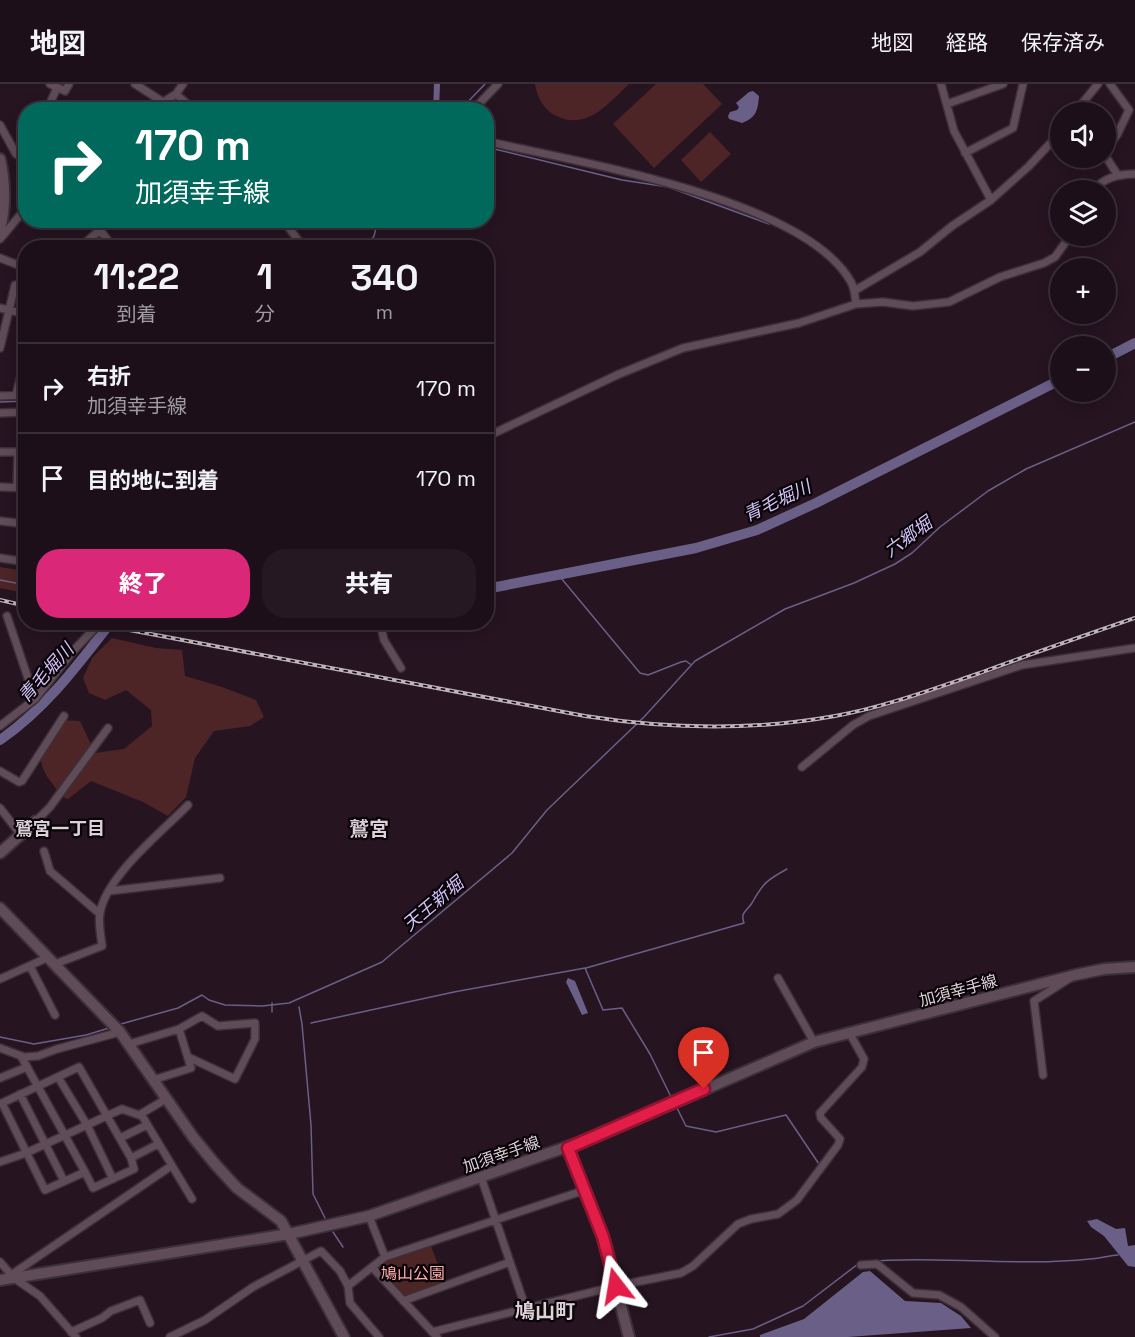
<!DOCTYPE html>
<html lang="ja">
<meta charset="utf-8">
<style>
:root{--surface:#1c0f19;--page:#251822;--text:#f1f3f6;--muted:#a09ca2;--line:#3a2f38;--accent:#db2777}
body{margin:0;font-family:"Space Grotesk","Noto Sans JP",sans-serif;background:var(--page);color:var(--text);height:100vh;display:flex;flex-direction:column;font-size:22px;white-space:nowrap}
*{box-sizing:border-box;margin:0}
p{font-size:20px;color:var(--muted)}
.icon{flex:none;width:33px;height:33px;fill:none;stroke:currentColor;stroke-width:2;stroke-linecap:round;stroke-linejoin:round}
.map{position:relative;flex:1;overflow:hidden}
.panel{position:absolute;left:18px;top:156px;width:476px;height:390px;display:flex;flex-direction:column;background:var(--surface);border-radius:24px;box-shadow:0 3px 15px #0003,0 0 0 2px var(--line)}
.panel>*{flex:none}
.banner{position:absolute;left:18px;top:18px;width:476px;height:126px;border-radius:24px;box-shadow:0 3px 15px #0003,0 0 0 2px var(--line);background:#00695c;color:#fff;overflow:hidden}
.buttons{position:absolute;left:1050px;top:18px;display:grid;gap:12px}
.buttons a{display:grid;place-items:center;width:66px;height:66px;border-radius:50%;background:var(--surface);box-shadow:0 3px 15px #0003,0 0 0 2px var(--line);font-size:30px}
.pin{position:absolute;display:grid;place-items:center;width:51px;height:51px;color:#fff;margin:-62px -26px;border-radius:50% 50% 50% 0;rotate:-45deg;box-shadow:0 0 6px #0007}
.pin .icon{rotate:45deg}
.me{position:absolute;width:66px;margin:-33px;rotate:346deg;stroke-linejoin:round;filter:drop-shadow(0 0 4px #0008)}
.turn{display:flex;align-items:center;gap:21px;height:126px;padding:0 18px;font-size:27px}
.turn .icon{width:78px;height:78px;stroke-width:2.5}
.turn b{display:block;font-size:42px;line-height:51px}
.eta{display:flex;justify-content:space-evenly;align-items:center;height:102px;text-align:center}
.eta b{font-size:36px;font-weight:800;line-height:42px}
.cta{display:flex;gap:12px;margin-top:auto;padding:12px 18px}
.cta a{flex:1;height:69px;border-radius:24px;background:var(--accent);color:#fff;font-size:24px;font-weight:800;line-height:69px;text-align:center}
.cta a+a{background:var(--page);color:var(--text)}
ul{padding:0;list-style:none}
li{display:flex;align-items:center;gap:18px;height:90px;padding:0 18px;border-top:2px solid var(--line)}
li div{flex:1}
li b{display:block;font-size:22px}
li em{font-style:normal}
header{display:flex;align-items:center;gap:36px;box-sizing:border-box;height:84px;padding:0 30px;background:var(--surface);border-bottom:2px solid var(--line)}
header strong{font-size:28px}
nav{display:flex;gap:33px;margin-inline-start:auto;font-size:21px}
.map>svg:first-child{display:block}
.green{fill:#4e2526}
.water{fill:#6a5f87}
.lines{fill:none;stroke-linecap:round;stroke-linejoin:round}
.stream{stroke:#6a5f87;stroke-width:1.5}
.canal{stroke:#6a5f87;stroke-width:6}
.river{stroke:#6a5f87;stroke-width:10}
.street-casing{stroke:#3c3038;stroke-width:10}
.secondary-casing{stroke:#3c3038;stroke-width:14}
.street{stroke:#604b59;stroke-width:7}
.secondary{stroke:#604b59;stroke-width:10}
.rail-casing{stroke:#bfb2bb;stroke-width:4}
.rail{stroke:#0a0408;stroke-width:1.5;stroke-dasharray:4.5;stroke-linecap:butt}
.route-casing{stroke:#92132f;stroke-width:15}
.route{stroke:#e11d48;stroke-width:10}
.labels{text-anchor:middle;stroke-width:4.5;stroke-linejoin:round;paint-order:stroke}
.street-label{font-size:16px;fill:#ddd1d9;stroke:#0a0408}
.park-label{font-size:16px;fill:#fcadab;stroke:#0a0408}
.water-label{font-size:18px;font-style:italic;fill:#d1c2f8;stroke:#0a0408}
.neighbourhood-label{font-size:18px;font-weight:bold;fill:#ddd1d9;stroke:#0a0408}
.quarter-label{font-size:20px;font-weight:bold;fill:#ddd1d9;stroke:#0a0408}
</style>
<header>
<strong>地図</strong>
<nav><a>地図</a><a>経路</a><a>保存済み</a></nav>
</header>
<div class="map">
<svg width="1135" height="1253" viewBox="0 0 1135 1253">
<rect width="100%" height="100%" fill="#261421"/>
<path class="green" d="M535 0H629C608 20 586 48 554 31 543 24 537 13 535 0Z
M656 0H703L722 20 654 84 613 40Z
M710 48 731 70 701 98 681 76Z
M0 483 25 487V509L0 504Z
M112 554 156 564 182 566 185 592 222 603 256 616 264 633 250 642 214 647 195 674 186 713 168 732 143 718 91 697 68 715C60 713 57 706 52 699 31 673 44 660 59 636L80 637 95 669 124 665 152 642 151 626 126 606 105 616 89 609 83 594 92 574Z
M431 1162 445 1199 407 1213 403 1212 377 1183 385 1177Z"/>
<path class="water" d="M753 7 759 12C758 26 756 34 742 39L729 35 728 32 730 28 737 26 739 23 736 19 749 8Z
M568 894 575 897 588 929 582 931 566 898Z
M1097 1135 1116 1145 1125 1144 1128 1162 1135 1161V1183L1128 1182 1104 1152 1091 1143 1087 1137Z
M870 1187 905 1217 941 1219 961 1232 971 1244 848 1253H760V1251L804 1235 863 1188Z"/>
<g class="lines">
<path class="stream" d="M460 26 485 0
M486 63 622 96 668 103 769 140
M367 164 374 152 378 136
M0 318 26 317
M560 490 561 494 640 589 648 591 681 578 686 577 690 580
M0 496 26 501
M586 884 744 839C740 828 747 827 752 819 763 799 767 796 787 785
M272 919V928
M299 923 302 940 311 1041 313 1110 325 1134
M311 939 454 908 585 884 603 926 622 924 650 970 672 1015
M121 940 178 924 202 911 209 916 225 921 262 922 289 919 382 878 512 769 547 726 644 633 695 577 785 525 854 499 895 480 912 469 940 443 988 407 1026 385 1135 338
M0 953 34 960 86 951 109 944
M677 1024 686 1042 716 1048 786 1031 819 1080
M333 1148 343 1163
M862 1178C938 1171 1014 1183 1090 1175 1099 1174 1108 1172 1118 1171
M709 1253 753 1245 803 1222 858 1180"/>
<path class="canal" d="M436 26 437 0"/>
<path class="river" d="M1106 274 1135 259
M486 505 696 464 757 446 816 419 1060 296
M237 538H279
M0 656C46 624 77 582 111 538"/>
<defs>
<path id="street" d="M50 0 65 7 69 0
M135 0 163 18
M941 0 954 47 991 116
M57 4 51 17 60 26
M176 10 194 26
M947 20 1003 0
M151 26 176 10 183 0
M473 26 498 0
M1075 28 1098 0
M0 41 16 70 26 76
M486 57C576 78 804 114 851 198 855 205 855 213 856 220
M1106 65 1117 51 1129 26 1110 0
M965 69 1013 44 1023 0
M1106 73 1117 90
M1094 106C1104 93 1119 90 1135 90
M92 136 114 164
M283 136 304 164
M0 155 26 124
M79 164 100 146
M0 174 26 184
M854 207 920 168 952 142 991 116 1029 82 1060 49
M0 224 26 230
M0 264 15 201 26 203
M16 311 26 273
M0 312 26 311
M0 329 26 328
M486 353 617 291 683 264 799 239 856 220 883 218 913 222 949 218 1000 193 1044 179 1055 173 1070 152
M0 368H26
M0 403 26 404
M17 404 18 368
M0 437 26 440
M0 474 26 478
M7 532 35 615
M380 538 384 556 401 584
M0 642 35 615 74 566 95 544
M802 683 853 641 869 632 1022 581 1135 564
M0 687 19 698 22 697 64 632
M0 724 21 751
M36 737 50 723 108 644
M44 767 50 787 100 830
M109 807 220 794
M55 880 102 862C101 851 98 839 100 829 106 792 162 748 188 721
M30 882 55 931
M778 894 814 958
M0 895 49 873
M179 945 202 932 218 942 255 939V955L235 995 188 973
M129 960 179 945 191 984 153 996
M0 964 24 973 38 972 57 965 120 948
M21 972 85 1088
M79 983 131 1074 134 1085 93 1104 85 1088 45 1106 2 1019Z
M1043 991 1034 917 1070 894
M58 993 87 1041 113 1095
M0 994 27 983
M20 1010 64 1097
M141 1030 192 1115
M120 1054 147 1041
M131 1074 158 1060
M0 1078 26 1069 122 1025 139 1031 166 1015
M481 1093 526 1225
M369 1132 385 1173
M0 1178 14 1194 40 1212 76 1253
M861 1181 877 1180 913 1209 939 1211 961 1223 995 1253
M11 1191 171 1082
M348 1202 372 1183
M403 1217 510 1178
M71 1248 102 1234 111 1227 140 1216 150 1239
M432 1248 616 1202 681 1189 693 1182 738 1140 751 1135 778 1130 797 1116 838 1061 840 1055 821 1034 820 1029 862 983 864 975 850 950
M170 1253 205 1236 253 1203 321 1167 340 1187 348 1202 350 1219 379 1253
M437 1253 372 1183 385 1173 585 1106"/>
<path id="secondary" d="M0 75C5 98 6 122 0 145
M0 769 36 737
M0 824 120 948 193 1053 215 1080 237 1104 281 1137 344 1253
M568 1064 603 1153 629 1253
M0 1196 289 1150 369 1132 595 1053 814 958 1075 891 1104 885 1135 883"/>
</defs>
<use href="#street" class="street-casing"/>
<use href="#secondary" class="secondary-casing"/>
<use href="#street" class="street"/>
<use href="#secondary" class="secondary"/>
<defs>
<path id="rail" d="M0 516 26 522
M87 538 585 632C668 645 752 647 835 632 885 623 933 605 980 589 1031 570 1083 552 1135 534"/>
</defs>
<use href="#rail" class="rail-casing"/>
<use href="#rail" class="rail"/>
</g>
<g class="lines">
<defs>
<path id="route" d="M616 1202 603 1153 568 1064 704 1005"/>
</defs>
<use href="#route" class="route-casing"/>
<use href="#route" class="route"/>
</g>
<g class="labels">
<g class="street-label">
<text transform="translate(958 906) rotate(-15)" y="6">加須幸手線</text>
<text transform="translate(501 1070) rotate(-19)" y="6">加須幸手線</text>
</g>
<g class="park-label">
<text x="413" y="1195">鳩山公園</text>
</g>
<g class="water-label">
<text transform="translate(777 417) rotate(-25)" y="6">青毛堀川</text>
<text transform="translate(908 453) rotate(-36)" y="6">六郷堀</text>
<text transform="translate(46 589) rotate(-48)" y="6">青毛堀川</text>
<text transform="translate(433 820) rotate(-40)" y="6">天王新堀</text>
</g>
<g class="neighbourhood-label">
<text x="60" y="751">鷲宮一丁目</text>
</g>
<g class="quarter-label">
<text x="369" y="752">鷲宮</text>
<text x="545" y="1234">鳩山町</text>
</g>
</g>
</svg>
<div class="buttons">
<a><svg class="icon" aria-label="sound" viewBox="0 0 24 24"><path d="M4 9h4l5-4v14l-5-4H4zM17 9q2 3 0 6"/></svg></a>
<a><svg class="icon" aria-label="layers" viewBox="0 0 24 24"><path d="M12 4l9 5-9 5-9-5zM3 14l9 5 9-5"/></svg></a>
<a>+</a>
<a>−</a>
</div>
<div class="pin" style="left:704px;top:1005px;background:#d93025"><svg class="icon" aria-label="arrive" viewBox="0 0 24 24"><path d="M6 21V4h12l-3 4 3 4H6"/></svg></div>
<svg class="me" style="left:616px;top:1202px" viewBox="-20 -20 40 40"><path d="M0-17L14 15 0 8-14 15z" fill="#e11d48" stroke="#fff" stroke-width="4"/></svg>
<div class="banner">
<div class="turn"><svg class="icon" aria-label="right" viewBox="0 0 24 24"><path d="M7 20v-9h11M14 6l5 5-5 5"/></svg><div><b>170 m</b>加須幸手線</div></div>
</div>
<section class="panel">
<div class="eta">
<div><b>11:22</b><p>到着</p></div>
<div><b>1</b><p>分</p></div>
<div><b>340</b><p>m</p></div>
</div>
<ul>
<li><svg class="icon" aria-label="right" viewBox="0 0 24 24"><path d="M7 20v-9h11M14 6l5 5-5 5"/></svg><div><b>右折</b><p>加須幸手線</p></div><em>170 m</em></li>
<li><svg class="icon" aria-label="arrive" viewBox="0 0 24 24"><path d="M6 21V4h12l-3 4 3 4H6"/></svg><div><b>目的地に到着</b></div><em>170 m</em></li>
</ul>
<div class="cta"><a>終了</a><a>共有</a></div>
</section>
</div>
